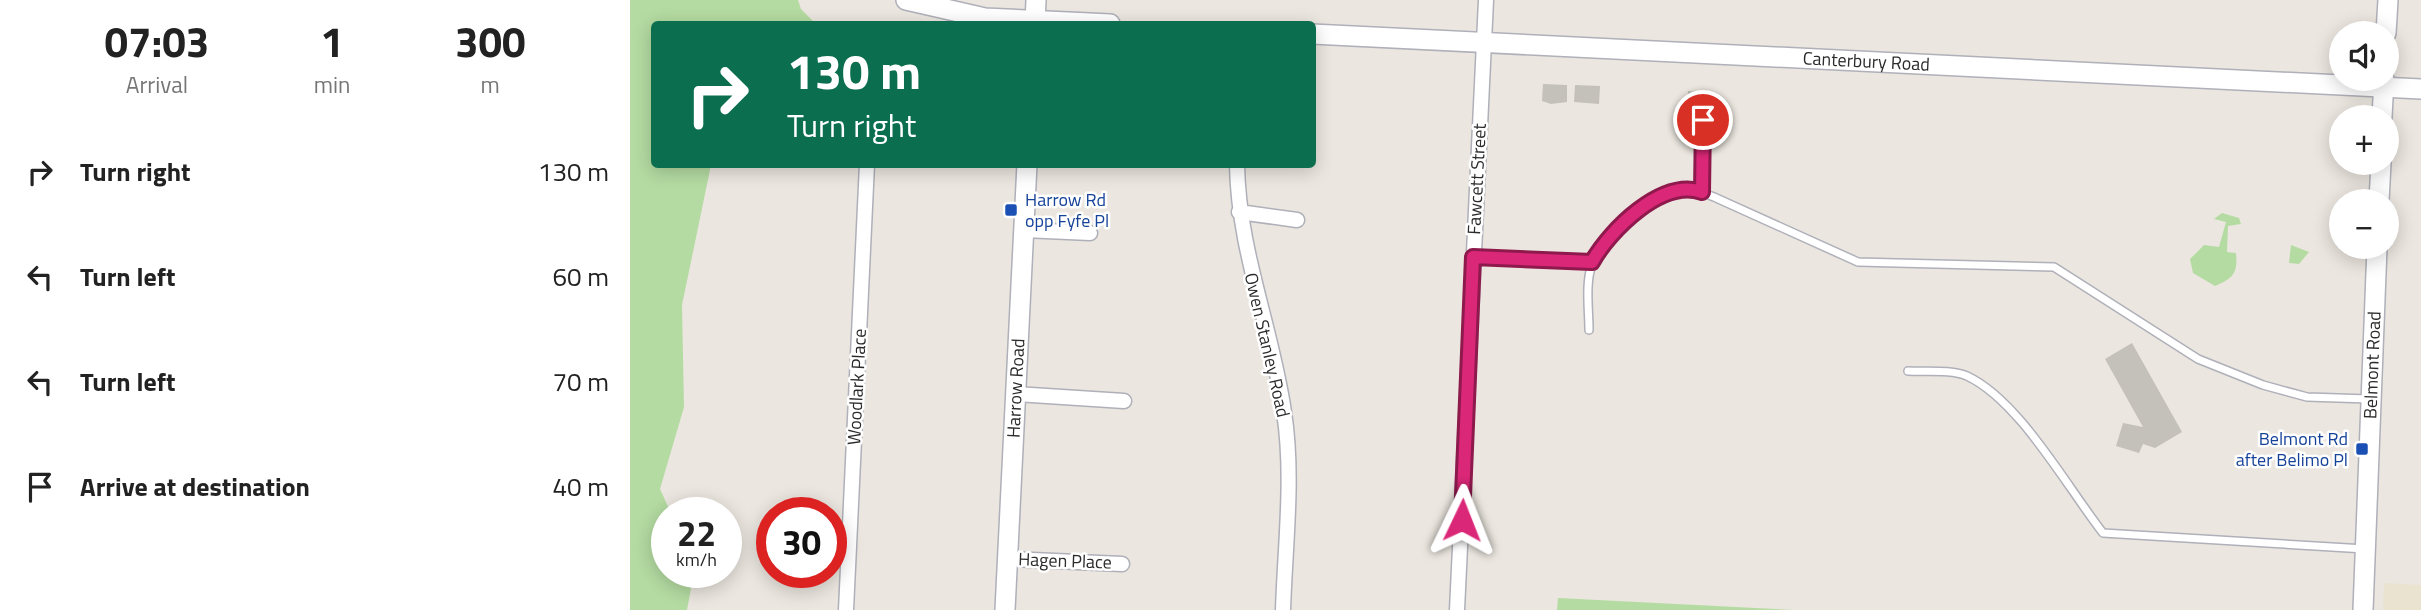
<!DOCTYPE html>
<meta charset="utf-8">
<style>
:root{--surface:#fff;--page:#f6f6f6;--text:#222;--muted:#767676}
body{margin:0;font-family:"Titillium Web",sans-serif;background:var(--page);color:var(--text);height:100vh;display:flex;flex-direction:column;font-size:26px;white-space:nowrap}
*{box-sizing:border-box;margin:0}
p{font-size:23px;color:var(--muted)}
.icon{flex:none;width:38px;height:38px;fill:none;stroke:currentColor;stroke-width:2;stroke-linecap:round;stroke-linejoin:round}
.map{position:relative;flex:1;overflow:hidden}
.panel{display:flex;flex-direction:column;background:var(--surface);width:630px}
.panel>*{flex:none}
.banner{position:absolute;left:21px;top:21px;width:665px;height:147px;border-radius:7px;box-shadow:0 4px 18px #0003;background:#0b6e4f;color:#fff;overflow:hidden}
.buttons{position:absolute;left:1699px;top:21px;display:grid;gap:14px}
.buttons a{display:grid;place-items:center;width:70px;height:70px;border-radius:50%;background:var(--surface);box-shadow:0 4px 18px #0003;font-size:35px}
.speed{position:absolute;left:21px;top:497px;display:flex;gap:14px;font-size:35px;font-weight:700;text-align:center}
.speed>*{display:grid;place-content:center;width:91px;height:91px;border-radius:50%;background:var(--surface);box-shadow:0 4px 18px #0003;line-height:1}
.speed small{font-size:18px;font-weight:400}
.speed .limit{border:10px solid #d22;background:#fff;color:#111}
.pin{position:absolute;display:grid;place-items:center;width:60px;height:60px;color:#fff;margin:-30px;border:4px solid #fff;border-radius:50%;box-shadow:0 2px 7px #0007}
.me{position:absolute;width:77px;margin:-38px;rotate:2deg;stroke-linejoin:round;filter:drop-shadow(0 0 5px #0008)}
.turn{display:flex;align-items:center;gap:24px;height:147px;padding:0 21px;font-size:32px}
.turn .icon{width:91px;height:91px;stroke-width:2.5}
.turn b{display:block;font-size:49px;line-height:60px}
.eta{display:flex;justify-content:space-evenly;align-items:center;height:119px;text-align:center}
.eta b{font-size:42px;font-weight:700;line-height:49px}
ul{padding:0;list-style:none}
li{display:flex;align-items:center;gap:21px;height:105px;padding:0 21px}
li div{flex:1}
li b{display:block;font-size:26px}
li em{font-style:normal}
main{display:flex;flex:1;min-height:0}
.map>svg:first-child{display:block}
.education{fill:#eae3d0}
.green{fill:#b4dba2}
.building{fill:#c4c0ba}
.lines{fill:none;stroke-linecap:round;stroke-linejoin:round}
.lane-casing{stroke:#afb0b9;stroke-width:10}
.street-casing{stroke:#afb0b9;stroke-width:17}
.secondary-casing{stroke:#afb0b9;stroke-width:22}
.lane{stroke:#fff;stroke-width:7}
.street{stroke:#fff;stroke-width:14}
.secondary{stroke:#fff;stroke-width:19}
.route-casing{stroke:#8e194d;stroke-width:18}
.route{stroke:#db2777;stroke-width:12}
.transit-dot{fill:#1a4fb4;stroke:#fff;stroke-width:2.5}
.labels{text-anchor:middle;stroke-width:5;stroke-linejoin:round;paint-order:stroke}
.street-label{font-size:18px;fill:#2b2b2b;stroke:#fff}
.transit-label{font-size:18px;fill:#164399;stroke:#fff;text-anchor:start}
</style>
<main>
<section class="panel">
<div class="eta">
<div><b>07:03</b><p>Arrival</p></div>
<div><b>1</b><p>min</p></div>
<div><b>300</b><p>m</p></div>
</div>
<ul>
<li><svg class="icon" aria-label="right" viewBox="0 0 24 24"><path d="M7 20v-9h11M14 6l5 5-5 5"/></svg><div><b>Turn right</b></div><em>130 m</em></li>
<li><svg class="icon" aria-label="left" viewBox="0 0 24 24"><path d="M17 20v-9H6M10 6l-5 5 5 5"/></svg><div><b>Turn left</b></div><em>60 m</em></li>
<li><svg class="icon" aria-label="left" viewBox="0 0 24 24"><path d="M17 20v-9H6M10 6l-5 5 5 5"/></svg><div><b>Turn left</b></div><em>70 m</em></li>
<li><svg class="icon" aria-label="arrive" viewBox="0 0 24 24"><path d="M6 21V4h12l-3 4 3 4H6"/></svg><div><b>Arrive at destination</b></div><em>40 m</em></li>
</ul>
</section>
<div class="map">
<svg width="1791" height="610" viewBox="0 0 1791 610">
<rect width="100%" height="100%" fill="#ebe6df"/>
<path class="education" d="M1754 583 1791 585V610H1753Z"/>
<path class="green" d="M0 0H168L171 9 186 24H24V164L81 165 52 305 54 407 30 489 41 513H37V572H64L57 610H0Z
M1592 213 1609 218 1611 224 1598 226 1597 252 1606 253C1608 273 1603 279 1585 286L1563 273 1560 259 1574 245 1589 247 1596 222 1584 219Z
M1661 245 1679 252 1669 264 1659 263Z
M928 598 1163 610H927Z"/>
<path class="building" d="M913 84 937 85V102L921 104 912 101Z
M945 85 970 86 969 104 944 102Z
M1058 91 1085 93 1084 108 1057 106Z
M1502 343 1552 432 1525 448 1513 444 1509 453 1486 446 1493 423 1513 427 1475 359Z"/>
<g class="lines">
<defs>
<path id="lane" d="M1071 192 1073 120
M844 257 962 262
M959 330C959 310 955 284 962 264 969 239 1021 195 1046 190 1060 188 1071 192 1084 197L1228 262 1424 267 1568 359 1633 385 1677 397 1739 399
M1278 371C1295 372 1322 369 1337 376 1389 400 1437 487 1473 533L1735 549"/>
<path id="street" d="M607 164C608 250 642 328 654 412 664 476 655 545 653 610
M609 212 667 220
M394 230 460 233
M385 394 494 401
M378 559 492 564
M216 610 237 164
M827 610 856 0"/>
<g id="secondary">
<path d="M276 0 355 18 480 24"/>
<path d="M405 24 406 0"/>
<path d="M1756 33 1758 0"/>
<path id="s1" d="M682 34 1791 89"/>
<path d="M1752 117 1754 79"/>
<path d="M1749 201 1751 163"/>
<path id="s2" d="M375 610 397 164"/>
<path id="s3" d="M1733 610 1747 247"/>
</g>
</defs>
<use href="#lane" class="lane-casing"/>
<use href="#street" class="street-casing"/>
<use href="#secondary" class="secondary-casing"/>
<use href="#lane" class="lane"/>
<use href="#street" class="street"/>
<use href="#secondary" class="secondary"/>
</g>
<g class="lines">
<defs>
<path id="route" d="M832 520 843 257 962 262C980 230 1032 178 1072 192L1073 120"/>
</defs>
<use href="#route" class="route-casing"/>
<use href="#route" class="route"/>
</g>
<g class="transit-dot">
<rect x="374" y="203" width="14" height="14" rx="3.5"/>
<rect x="1725" y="442" width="14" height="14" rx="3.5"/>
</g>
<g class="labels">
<g class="street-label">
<text dy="6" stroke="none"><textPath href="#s1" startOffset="555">Canterbury Road</textPath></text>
<text transform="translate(847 179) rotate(-87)" y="6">Fawcett Street</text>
<text transform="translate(637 345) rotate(77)" y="6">Owen Stanley Road</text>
<text dy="6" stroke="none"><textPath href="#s3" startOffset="245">Belmont Road</textPath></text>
<text transform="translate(227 387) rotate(-87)" y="6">Woodlark Place</text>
<text dy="6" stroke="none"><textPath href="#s2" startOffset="222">Harrow Road</textPath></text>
<text transform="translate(435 561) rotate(2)" y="6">Hagen Place</text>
</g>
<g class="transit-label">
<text x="395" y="206">Harrow Rd<tspan x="395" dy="21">opp Fyfe Pl</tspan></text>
<text x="1718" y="445" text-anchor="end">Belmont Rd<tspan x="1718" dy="21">after Belimo Pl</tspan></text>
</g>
</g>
</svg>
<div class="buttons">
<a><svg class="icon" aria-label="sound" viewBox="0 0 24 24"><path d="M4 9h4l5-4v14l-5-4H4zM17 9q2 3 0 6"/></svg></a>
<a>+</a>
<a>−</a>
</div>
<div class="speed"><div>22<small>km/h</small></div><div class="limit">30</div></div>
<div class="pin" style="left:1073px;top:120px;background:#d93025"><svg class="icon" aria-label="arrive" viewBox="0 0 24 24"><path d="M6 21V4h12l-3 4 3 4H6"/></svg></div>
<svg class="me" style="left:832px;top:520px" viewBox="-20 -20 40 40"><path d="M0-17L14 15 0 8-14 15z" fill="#db2777" stroke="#fff" stroke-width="4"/></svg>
<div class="banner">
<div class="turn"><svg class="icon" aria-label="right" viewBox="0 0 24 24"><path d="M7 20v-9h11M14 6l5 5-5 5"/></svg><div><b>130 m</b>Turn right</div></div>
</div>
</div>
</main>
